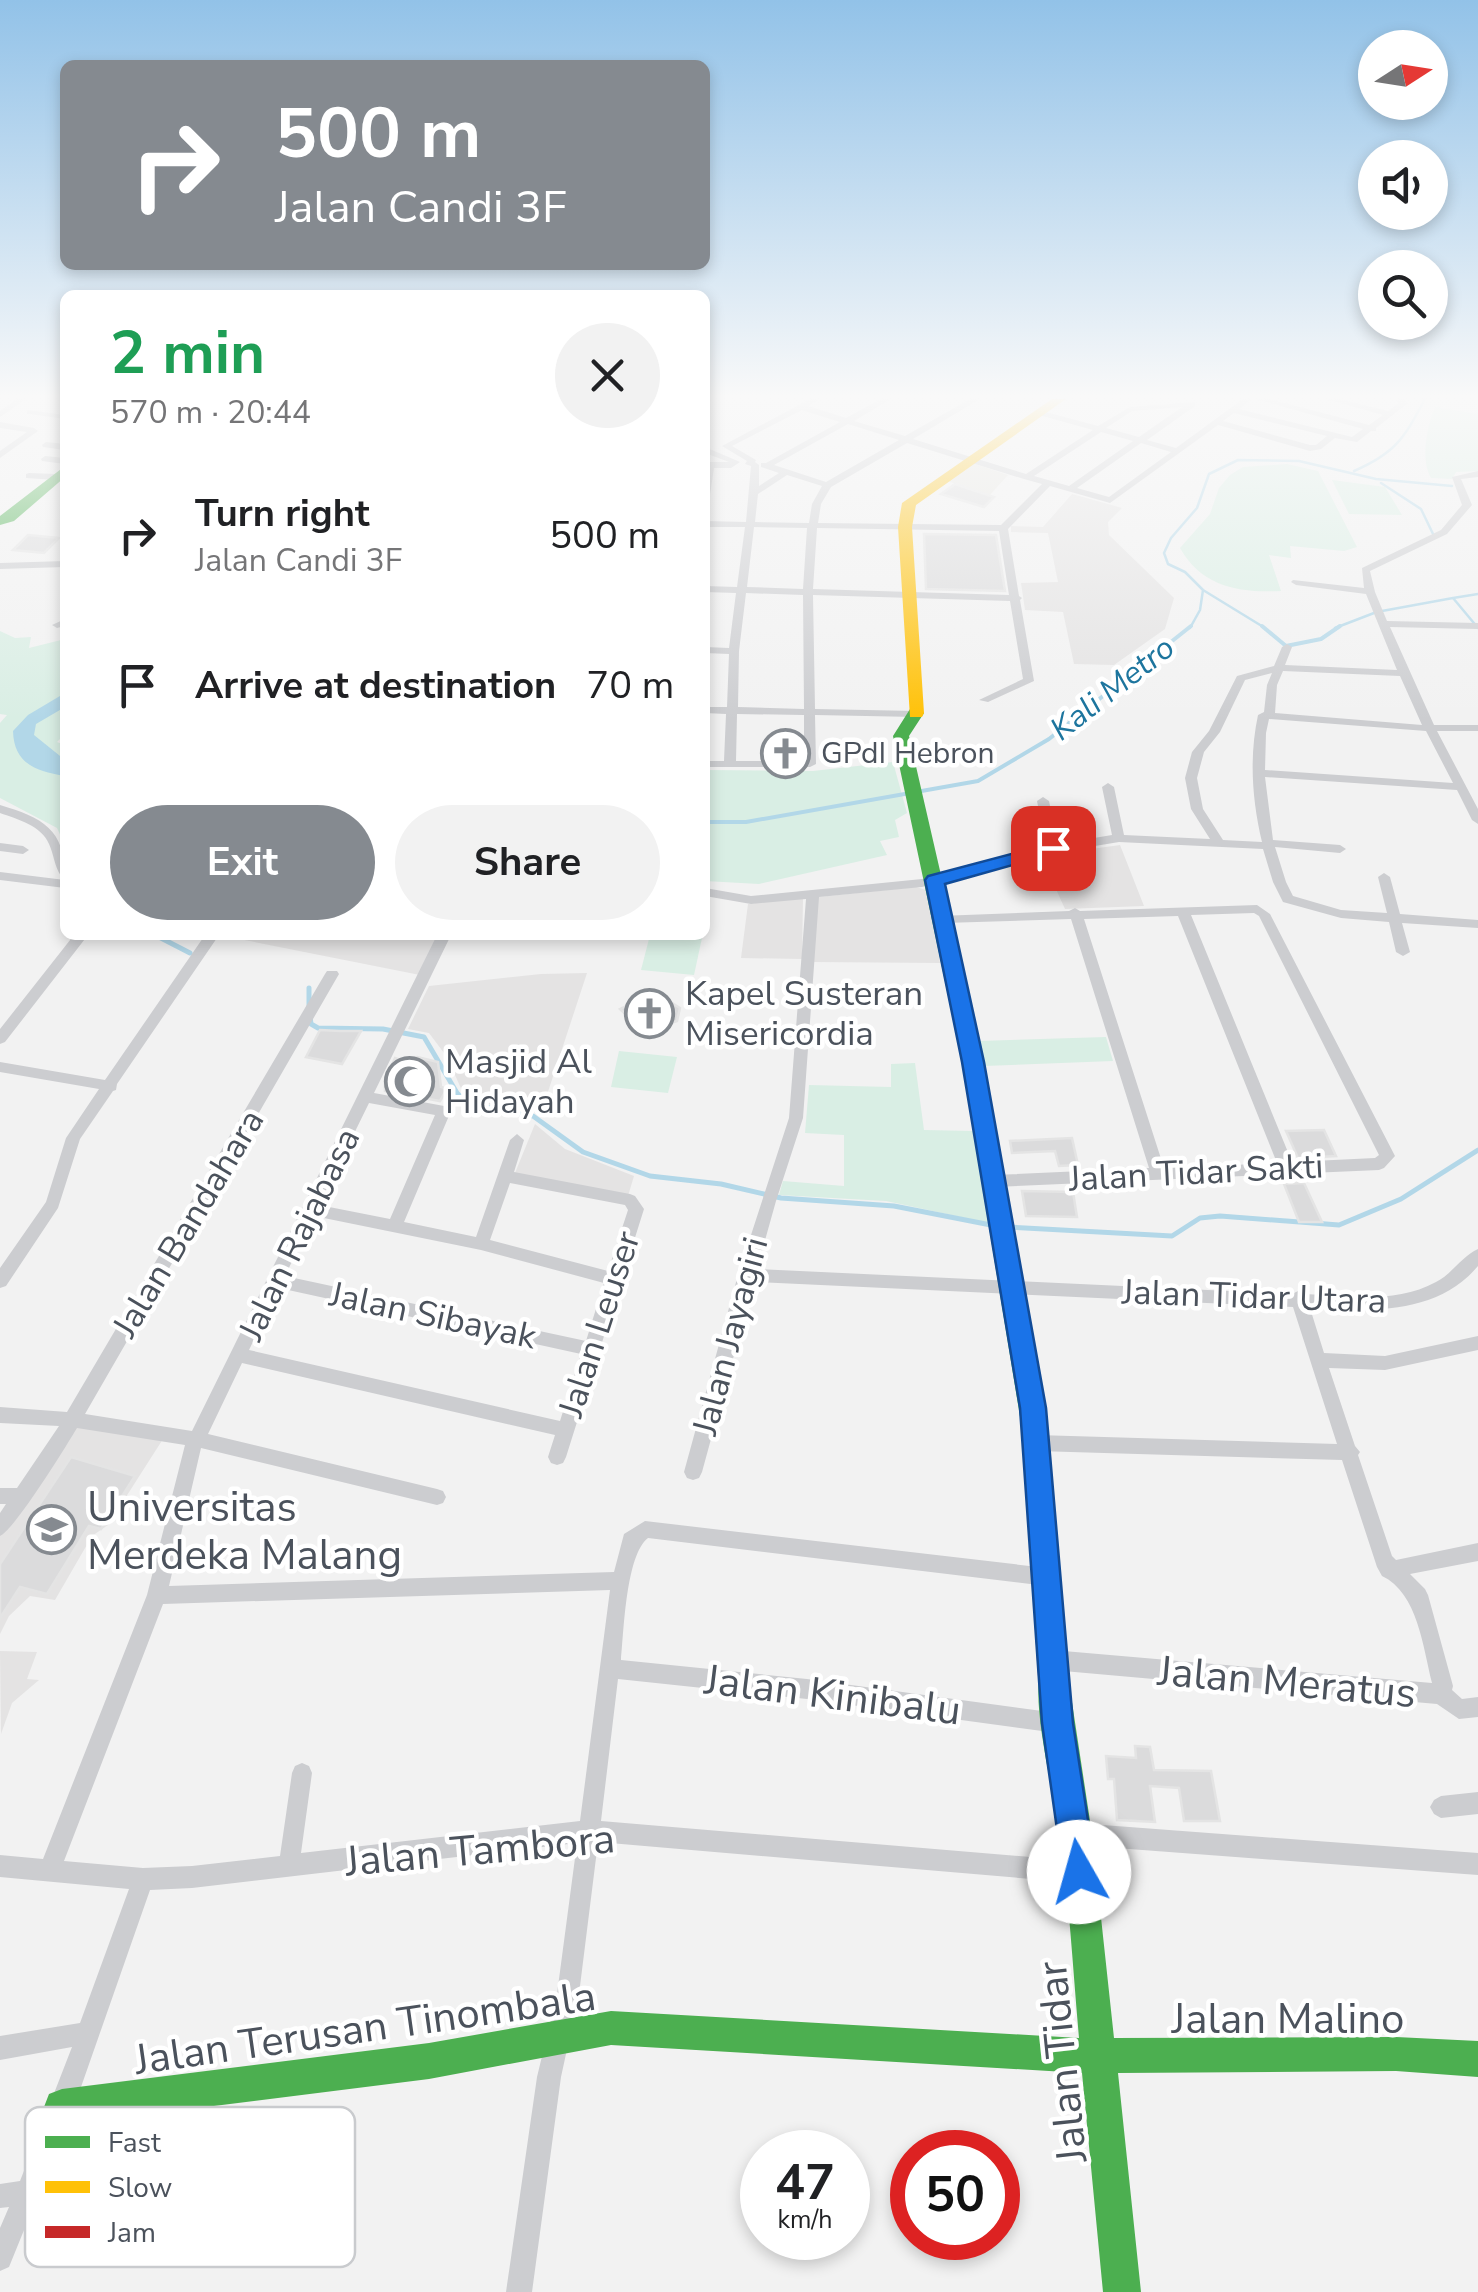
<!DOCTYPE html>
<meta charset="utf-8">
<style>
:root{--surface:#fff;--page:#f2f2f2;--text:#202124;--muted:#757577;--accent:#858a90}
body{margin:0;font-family:"Nunito Sans",sans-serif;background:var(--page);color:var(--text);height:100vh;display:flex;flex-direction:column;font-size:38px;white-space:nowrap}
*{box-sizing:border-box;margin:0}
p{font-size:32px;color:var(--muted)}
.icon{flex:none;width:55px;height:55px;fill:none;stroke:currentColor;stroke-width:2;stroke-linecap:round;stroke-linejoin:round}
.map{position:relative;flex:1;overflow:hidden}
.side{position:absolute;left:60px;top:290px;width:650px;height:650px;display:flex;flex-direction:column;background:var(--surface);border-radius:15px;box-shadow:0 5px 15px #0003}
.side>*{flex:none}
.guide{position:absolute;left:60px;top:60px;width:650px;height:210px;border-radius:15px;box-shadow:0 5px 15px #0003;background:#858a90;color:#fff;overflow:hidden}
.needle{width:65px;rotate:78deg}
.fabs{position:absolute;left:1358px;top:30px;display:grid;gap:20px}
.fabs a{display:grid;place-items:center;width:90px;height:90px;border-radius:50%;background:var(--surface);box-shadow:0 5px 15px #0003;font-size:50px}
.speed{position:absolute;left:740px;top:2130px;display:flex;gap:20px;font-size:50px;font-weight:700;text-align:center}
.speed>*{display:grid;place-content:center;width:130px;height:130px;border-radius:50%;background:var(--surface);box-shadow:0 5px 15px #0003;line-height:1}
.speed small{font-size:25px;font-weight:400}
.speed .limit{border:15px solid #d22;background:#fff;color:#111}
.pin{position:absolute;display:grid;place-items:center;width:85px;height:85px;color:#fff;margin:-42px;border-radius:20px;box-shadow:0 5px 15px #0006}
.me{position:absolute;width:110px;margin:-55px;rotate:353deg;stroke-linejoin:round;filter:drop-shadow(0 0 8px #0008)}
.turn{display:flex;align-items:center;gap:35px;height:210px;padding:0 50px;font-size:45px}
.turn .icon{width:130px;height:130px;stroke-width:2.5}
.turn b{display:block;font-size:70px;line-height:85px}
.round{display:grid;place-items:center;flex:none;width:105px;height:105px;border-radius:52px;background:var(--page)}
.summary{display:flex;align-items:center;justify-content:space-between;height:170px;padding:0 50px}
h1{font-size:60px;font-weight:700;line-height:75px;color:#1e9e55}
.button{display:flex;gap:20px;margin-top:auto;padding:20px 50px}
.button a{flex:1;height:115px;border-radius:60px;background:var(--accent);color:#fff;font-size:40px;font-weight:700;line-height:115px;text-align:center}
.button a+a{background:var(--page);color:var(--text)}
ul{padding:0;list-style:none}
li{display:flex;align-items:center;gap:30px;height:150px;padding:0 50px}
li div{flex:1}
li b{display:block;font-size:38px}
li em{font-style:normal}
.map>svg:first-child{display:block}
.commercial{fill:#e6e5e0}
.education{fill:#e4e3e3}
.green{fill:#d9eee4}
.water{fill:#b2d7e8}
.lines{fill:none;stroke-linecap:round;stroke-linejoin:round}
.stream-far2{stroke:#b2d7e8;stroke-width:2.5}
.stream-far1{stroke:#b2d7e8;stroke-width:4}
.stream{stroke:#b2d7e8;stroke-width:5}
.building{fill:#dbdbdc;stroke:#e4e4e4;stroke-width:2.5}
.street{fill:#cccdd0;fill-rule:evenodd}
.fast{fill:#4caf50;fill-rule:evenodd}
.slow{fill:#ffc107;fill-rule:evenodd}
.jam{fill:#c62828;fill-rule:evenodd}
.route{fill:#1a73e8;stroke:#114b97;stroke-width:2.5}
.labels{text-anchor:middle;stroke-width:9;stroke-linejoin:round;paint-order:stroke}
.far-poi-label{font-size:30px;fill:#4b525c;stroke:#fff;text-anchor:start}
.far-water-label{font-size:32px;font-style:italic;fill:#1d759e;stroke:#fff}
.poi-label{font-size:35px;fill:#4b525c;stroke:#fff;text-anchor:start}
.street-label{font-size:35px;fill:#4b525c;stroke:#fff}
.near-poi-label{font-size:42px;fill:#4b525c;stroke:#fff;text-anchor:start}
.near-street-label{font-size:42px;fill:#4b525c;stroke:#fff}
.key{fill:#fff;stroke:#c9cbce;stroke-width:2.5}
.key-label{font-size:28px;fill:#4b525c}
</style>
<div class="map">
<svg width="1478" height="2292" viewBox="0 0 1478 2292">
<rect width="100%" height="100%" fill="#f2f2f2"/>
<path class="commercial" d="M972 463 1008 475 989 496 945 480Z"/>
<path class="education" d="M1072 494 1122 508 1108 522 1109 535 1174 598 1165 629 1114 665 1074 664 1063 612 1025 610 1021 583 1058 582 1048 533 1011 532V526L1043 527Z
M1120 845 1144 906 1065 909 1041 856Z
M916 887 926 890 931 898 940 963 813 962 818 897Z
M803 897 802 959 741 958 748 904Z
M219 935H438L420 975Z
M587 973 542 1110 474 1103 463 1093 447 1057 429 1033 408 1029 429 986 541 974Z
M535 1124 565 1149 634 1176 628 1196 515 1173Z
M75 1427 163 1439 108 1525 92 1536 55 1600 30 1596 9 1616 0 1634V1535Z
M0 1651 37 1652 27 1679 39 1680 12 1703 1 1734Z"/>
<path class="green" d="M1435 407 1478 414V471L1456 472 1452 479 1431 478C1420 459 1427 427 1435 407Z
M1287 464 1318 471 1357 547 1344 551 1290 546 1291 558 1269 555 1281 591C1239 593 1202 587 1180 548L1210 514 1219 488 1230 475 1243 467Z
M1332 480 1385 487 1402 515 1349 514Z
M0 631 15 638 31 637 29 648 65 639V734L57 742 65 745V845L57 828 0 798V723L7 715 0 714Z
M893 762 907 813 895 820 899 837 880 841 887 855 759 884 705 881V770L813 771Z
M650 935 702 938 694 975 641 970Z
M1106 1037 1113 1061 984 1066 979 1041Z
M619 1051 677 1057 668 1093 611 1087Z
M915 1063 924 1130 973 1131 989 1223 886 1201 779 1195 783 1181 844 1186V1135L805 1133 809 1085 891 1087V1064Z"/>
<path class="water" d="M65 693V707L36 724 34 735 65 760V776C36 771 14 764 13 731L28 715Z"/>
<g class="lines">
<path class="stream-far2" d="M1354 471C1396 453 1404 438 1425 399
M1381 483 1421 509 1434 536
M1203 590 1265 628
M1478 594 1453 598 1478 628
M1382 611 1453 598
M1190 628 1200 610 1203 590 1185 572 1168 564 1164 553 1171 538 1197 508 1209 474 1238 460 1299 461 1376 479 1452 486
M1335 628 1374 613"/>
<path class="stream-far1" d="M1262 626 1286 646 1321 639 1340 626
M705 822H746L978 781 1049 739 1191 626"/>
<path class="stream" d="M155 935 190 953
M309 988V1005
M310 1016 311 1024 318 1028 383 1029 424 1037 457 1093 468 1104 533 1116 583 1152 650 1176 721 1184 781 1198 894 1206 996 1226
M1007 1227 1172 1236 1200 1218 1220 1216 1339 1225 1401 1199 1478 1150"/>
</g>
<path class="building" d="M955 484 994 497 984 507 941 494Z
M924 534 996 535 1005 591 926 589Z
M28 535 59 538 44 553 13 550Z
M649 995 661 996 680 1008 677 1021 651 1030 641 1029 620 1009Z
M320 1030 340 1031H361L342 1064 306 1057Z
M417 1057 438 1062 441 1087 447 1089 440 1101 385 1091V1080L395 1058 410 1063Z
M1324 1130 1336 1156 1298 1158 1286 1131Z
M1072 1138 1078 1165 1059 1166 1055 1151 1012 1153 1010 1141Z
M1304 1183 1322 1222H1299L1284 1184Z
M1022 1191 1073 1192 1077 1217 1026 1216Z
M71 1457 135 1476 101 1529 89 1526 47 1594 20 1587 0 1618V1564Z
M1135 1746 1150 1747 1154 1770 1211 1771 1220 1821H1184L1179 1788 1150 1786 1155 1822 1117 1820 1114 1779H1108L1106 1756 1136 1758Z"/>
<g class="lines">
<path class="street" d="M17 399H26L0 417V411Z
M810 399H820L808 406 846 418 881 399H891L854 421 905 436 970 399H980L913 439 1026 474 1093 430 1039 415 1038 413 1042 411 1098 426 1130 407 1195 402V406L1147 440 1176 448 1243 399H1252L1239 409 1352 437 1363 429 1256 399H1269L1369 425 1383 415 1326 399H1339L1388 411 1399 403 1395 399H1404L1408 403 1376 428V431H1371L1357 442 1335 438 1321 449 1310 451 1218 425 1110 503 1050 486 1008 529 1019 596 1022 598 1020 600 1034 681 988 702 979 700 1023 679 1010 601 813 595 815 709 917 711 923 714 917 717 815 715 816 764 810 767H705V761H724L726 714 705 713V707H727L729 654 705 653V647L729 648 736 593 705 592V586L737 587 745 527H705V521L746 522 751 466 745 464 747 461 722 446ZM1182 407 1139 437 1106 428 1132 411ZM802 410 840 422 766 463H761V467L779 473 759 486V465L755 462 756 460 732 446ZM1234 413 1327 436 1316 445H1310L1223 421ZM848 424 899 440 826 482 774 465ZM1101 432 1133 441 1069 486 1034 476ZM907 443 1024 479 1042 484 1001 525 818 523 821 504 831 487ZM1141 443 1171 452 1109 497 1077 488ZM787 475 822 486 812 504 809 523 755 522 758 494ZM754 527 807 528 803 589 747 587ZM817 528 999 531 1009 595 813 589ZM746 593 803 595 804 709 738 707 739 651ZM737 714 804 715V761H736Z
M27 410 65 415V419L30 414H27Z
M0 422 34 428 38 431 0 458V451L27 432 0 428Z
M46 442 65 444V450L43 447 42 445Z
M705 447 740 462 731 468H714L710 495 705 498V462H729L705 453Z
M45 456 65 458V464L42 461 41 459Z
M1478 471V477L1461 479 1472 505 1447 534 1370 571 1375 592 1387 621 1478 623V629L1390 627 1434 725H1478V731H1437L1478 809V824L1472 820 1457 790 1265 777 1273 840 1340 845 1346 849 1340 853 1275 847 1286 882 1293 896 1341 910 1387 913 1378 877 1384 873 1390 877 1400 914 1478 920V928L1402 923 1410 952 1403 956 1396 952 1389 922 1341 918 1283 902 1273 882 1263 849 1119 842 1041 855 922 887 819 897 803 1118 776 1201 757 1269 1292 1294 1298 1291 1304 1294C1347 1296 1396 1304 1436 1282 1452 1274 1462 1256 1478 1249V1266C1436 1316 1368 1311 1310 1308L1324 1353 1385 1356 1478 1336V1350L1385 1370 1329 1368 1355 1446 1360 1452 1358 1455 1392 1556 1396 1560 1478 1543V1561L1410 1574 1425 1589 1428 1595 1453 1686 1452 1690 1462 1699 1478 1697V1717L1459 1719 1437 1704 1052 1670 1045 1667 1042 1660 1045 1653 1052 1650 1432 1683C1423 1648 1418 1593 1382 1576L1377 1567 1342 1460 1037 1451 1031 1448 1028 1443 1031 1438 1037 1435 1337 1444 1293 1307 754 1282 702 1472 699 1478 693 1480 687 1478 684 1472 738 1275 789 1118 806 899 751 904 705 896V888L751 896 922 879 1046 846 1037 801 1043 797 1049 801 1058 844 1112 835 1102 787 1108 783 1114 787 1124 835 1210 839 1191 809 1185 778 1192 752 1209 731 1237 676 1274 666 1282 647 1287 644 1292 647 1285 665 1397 670 1366 594 1296 585 1291 582 1293 580 1364 588 1362 568 1441 530 1462 505 1452 477ZM1283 671 1400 676 1422 725 1275 713 1277 685ZM1272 673 1267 685 1264 712 1258 715C1249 757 1252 800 1262 842L1223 840 1203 809 1197 778 1204 752 1220 732 1245 680ZM1269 719 1426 731 1453 783 1265 770 1266 733Z
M29 473 56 474 60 477 56 480 26 478V474Z
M65 561V567L0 569V563Z
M65 619V626L57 628 52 625Z
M0 805C43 818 65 829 65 877L61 876C54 865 54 855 49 844 42 826 17 819 0 813Z
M0 843 23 846 29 850 23 854 0 851Z
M0 872 65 880V888L0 880Z
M1257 905 1270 914 1395 1156 1384 1168 1379 1170 995 1187 990 1185 987 1181 990 1177 995 1175 1149 1168 1071 919 944 923 938 919 939 916 1069 911 1075 908 1080 911ZM1254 913 1259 916 1379 1155 1375 1158 1292 1162 1191 915ZM1178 916 1277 1163 1164 1168 1084 919Z
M74 935H88L5 1042 0 1044V1029Z
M205 935H219L117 1084 116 1090 113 1091 80 1139 58 1208 6 1286 0 1288V1268L46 1202 66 1138 99 1089 0 1072V1062L105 1080Z
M437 935H451L374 1093 444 1106 451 1111 404 1222 476 1237 510 1140 517 1134 524 1140 514 1172 630 1194 635 1196 644 1209 566 1457 563 1463 557 1465 551 1463 548 1457 555 1435 242 1363 208 1434 437 1489 443 1491 446 1497 443 1503 437 1505 201 1448 169 1586 614 1572 624 1534 645 1521 1047 1568 1054 1571 1056 1577 1054 1583 1047 1586 648 1538C626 1555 624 1630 621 1660L807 1679 1057 1713 1064 1716 1067 1723 1064 1730 1057 1733 807 1699 618 1679 601 1821 1079 1861 1087 1864 1090 1872 1087 1880 1079 1883 598 1842 579 1994 561 2077 532 2292H506L537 2077 557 1994 577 1843 192 1888 150 1890 74 2107 9 2267 0 2271V2228L9 2207 0 2208V2184L20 2181 72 2047 0 2060V2036L80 2023 129 1889 0 1877V1855L43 1859 147 1595 185 1445 77 1428C65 1448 15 1529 0 1536V1513L6 1504H0V1488H17L59 1426 0 1423V1407L67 1412 325 974 327 971H337L339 974 85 1414 192 1431ZM369 1103 435 1115 390 1219 319 1205ZM510 1183 625 1205 628 1210 608 1271 490 1240ZM314 1216 481 1250 604 1283 586 1341 285 1276ZM279 1288 581 1354 560 1421 249 1350ZM610 1590 580 1821 301 1853 312 1773 309 1766 302 1763 295 1766 292 1773 280 1856 192 1866 143 1868 64 1861 163 1604Z
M1478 1792V1814L1441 1818 1434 1814 1430 1807 1434 1800 1441 1796Z
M1076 1823 1478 1853V1875L1076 1845 1068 1842 1065 1834 1068 1826Z"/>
<path class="fast" d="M65 466V477L14 521 0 525V516Z
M916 708 924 713 909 736 984 1062 1048 1429 1044 1437 1035 1440 1026 1437 1022 1429 962 1062 893 736 910 709Z
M1053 1661 1064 1666 1068 1676 1092 1834 1114 2038 1396 2037 1478 2041V2077L1396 2071 1118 2073 1141 2292H1103L1082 2073 611 2045 429 2079 62 2125 49 2120 44 2107 49 2094 62 2089 429 2043 611 2011 1079 2038C1073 1970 1069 1900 1060 1832 1054 1794 1029 1698 1042 1666Z"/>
<path class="slow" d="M1052 399H1066L916 505 912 527 924 713 922 717H910L898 527 902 503Z"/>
<path class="jam" d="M1035 1418 1044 1421 1048 1429 1068 1676 1064 1686 1053 1691 1042 1686 1038 1676 1022 1429 1026 1421Z"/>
</g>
<linearGradient id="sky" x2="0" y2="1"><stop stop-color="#92c2e8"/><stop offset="0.55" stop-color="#f9f9f9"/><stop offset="1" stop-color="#f9f9f9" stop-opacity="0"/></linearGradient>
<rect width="1478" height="720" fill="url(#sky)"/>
<path class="route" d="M1053 843 1062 848 1059 852 945 884 984 1062 1046 1408 1073 1723 1096 1872 1091 1884 1079 1888 1068 1884 1063 1872 1042 1723 1020 1408 962 1062 925 880 928 876Z"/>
<defs>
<symbol id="church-ring" viewBox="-11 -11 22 22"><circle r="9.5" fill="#fff" stroke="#858a90" stroke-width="1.5"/><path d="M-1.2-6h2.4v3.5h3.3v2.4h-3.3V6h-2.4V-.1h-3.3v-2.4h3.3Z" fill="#858a90"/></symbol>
<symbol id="mosque-ring" viewBox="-11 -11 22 22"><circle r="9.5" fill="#fff" stroke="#858a90" stroke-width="1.5"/><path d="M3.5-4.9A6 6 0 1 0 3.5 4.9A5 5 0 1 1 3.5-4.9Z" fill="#858a90"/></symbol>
<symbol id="university-ring" viewBox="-11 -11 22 22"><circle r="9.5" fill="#fff" stroke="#858a90" stroke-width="1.5"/><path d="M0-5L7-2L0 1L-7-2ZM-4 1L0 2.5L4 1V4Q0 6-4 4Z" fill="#858a90"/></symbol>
</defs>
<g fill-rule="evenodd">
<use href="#church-ring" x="758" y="726" width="55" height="55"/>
<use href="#church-ring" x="622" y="986" width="55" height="55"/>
<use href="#mosque-ring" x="382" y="1054" width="55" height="55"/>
<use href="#university-ring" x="24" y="1502" width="55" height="55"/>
</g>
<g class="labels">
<g class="far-poi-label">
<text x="821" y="763">GPdI Hebron</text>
</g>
<g class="far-water-label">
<text transform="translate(1112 688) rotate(-38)" y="11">Kali Metro</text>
</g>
<g class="poi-label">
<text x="685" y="1005">Kapel Susteran<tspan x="685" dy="40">Misericordia</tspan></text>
<text x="445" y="1073">Masjid Al<tspan x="445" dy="40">Hidayah</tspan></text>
</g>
<g class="street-label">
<text transform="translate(1196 1172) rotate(-3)" y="12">Jalan Tidar Sakti</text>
<text transform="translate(188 1223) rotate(-59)" y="12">Jalan Bandahara</text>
<text transform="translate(299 1234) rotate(-64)" y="12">Jalan Rajabasa</text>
<text transform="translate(1254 1296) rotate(2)" y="12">Jalan Tidar Utara</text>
<text transform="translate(433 1315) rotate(12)" y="12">Jalan Sibayak</text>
<text transform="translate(599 1324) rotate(-72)" y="12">Jalan Leuser</text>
<text transform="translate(730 1336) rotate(-75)" y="12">Jalan Jayagiri</text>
</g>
<g class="near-poi-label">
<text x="87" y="1521">Universitas<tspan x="87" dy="48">Merdeka Malang</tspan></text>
</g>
<g class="near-street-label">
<text transform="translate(1287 1681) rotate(5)" y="15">Jalan Meratus</text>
<text transform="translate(833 1694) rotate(7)" y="15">Jalan Kinibalu</text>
<text transform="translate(480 1849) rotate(-5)" y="15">Jalan Tambora</text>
<text x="1288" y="2033">Jalan Malino</text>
<text transform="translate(365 2027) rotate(-8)" y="15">Jalan Terusan Tinombala</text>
<text transform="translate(1061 2062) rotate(-96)" y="15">Jalan Tidar</text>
</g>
</g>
<rect x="25" y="2107" width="330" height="160" rx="15" class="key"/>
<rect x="45" y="2136" width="45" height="12" fill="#4caf50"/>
<rect x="45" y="2181" width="45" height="12" fill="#ffc107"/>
<rect x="45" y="2226" width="45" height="12" fill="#c62828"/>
<g class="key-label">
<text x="108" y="2152">Fast</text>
<text x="108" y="2197">Slow</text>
<text x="108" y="2242">Jam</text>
</g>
</svg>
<div class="fabs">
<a><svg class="needle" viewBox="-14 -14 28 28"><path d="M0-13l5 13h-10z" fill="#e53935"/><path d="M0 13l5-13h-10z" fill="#757577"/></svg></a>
<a><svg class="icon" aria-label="sound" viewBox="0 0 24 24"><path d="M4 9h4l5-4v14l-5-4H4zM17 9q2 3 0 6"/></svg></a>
<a><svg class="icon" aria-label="search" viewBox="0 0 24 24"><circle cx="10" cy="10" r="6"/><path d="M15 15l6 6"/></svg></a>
</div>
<div class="speed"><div>47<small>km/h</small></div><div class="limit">50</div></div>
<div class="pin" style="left:1053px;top:848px;background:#d93025"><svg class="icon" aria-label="arrive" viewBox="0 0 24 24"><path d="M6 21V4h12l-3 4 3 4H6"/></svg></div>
<svg class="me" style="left:1079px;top:1872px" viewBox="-20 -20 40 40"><circle r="19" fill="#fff"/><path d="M0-13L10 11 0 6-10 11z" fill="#1a73e8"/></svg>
<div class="guide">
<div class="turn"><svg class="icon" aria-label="right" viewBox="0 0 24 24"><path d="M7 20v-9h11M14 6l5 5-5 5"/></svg><div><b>500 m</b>Jalan Candi 3F</div></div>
</div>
<section class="side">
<div class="summary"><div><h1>2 min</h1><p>570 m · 20:44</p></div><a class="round"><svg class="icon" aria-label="close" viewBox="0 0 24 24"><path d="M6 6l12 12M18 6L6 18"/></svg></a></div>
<ul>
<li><svg class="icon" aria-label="right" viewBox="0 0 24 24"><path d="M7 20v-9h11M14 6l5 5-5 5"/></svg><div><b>Turn right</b><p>Jalan Candi 3F</p></div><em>500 m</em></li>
<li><svg class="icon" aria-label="arrive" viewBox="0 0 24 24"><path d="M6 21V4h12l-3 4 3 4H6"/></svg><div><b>Arrive at destination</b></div><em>70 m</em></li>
</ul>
<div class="button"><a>Exit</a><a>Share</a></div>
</section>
</div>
